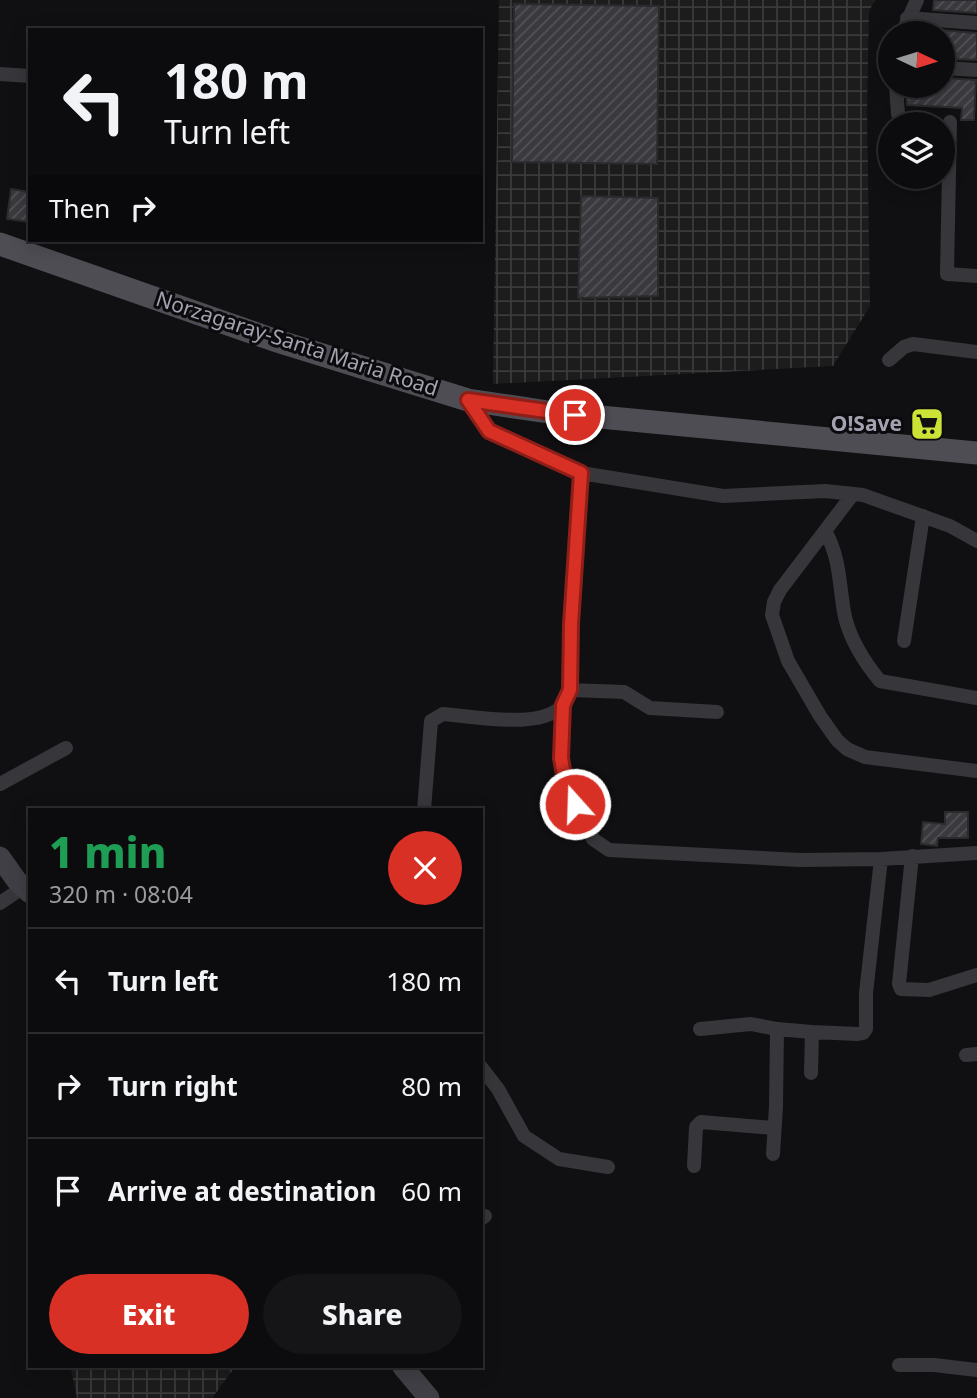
<!DOCTYPE html>
<meta charset="utf-8">
<style>
:root{--surface:#0c0b0d;--page:#151416;--text:#f1f3f6;--muted:#9a9b9d;--line:#2c2b2e;--accent:#d93025}
body{margin:0;font-family:"Noto Sans",sans-serif;background:var(--page);color:var(--text);height:100vh;display:flex;flex-direction:column;font-size:26px;white-space:nowrap}
*{box-sizing:border-box;margin:0}
p{font-size:23px;color:var(--muted)}
.icon{flex:none;width:38px;height:38px;fill:none;stroke:currentColor;stroke-width:2;stroke-linecap:round;stroke-linejoin:round}
.map{position:relative;flex:1;overflow:hidden}
.drawer{position:absolute;left:28px;top:808px;width:455px;height:560px;display:flex;flex-direction:column;background:var(--surface);border-radius:0px;box-shadow:0 4px 18px #0003,0 0 0 2px var(--line)}
.drawer>*{flex:none}
.top-card{position:absolute;left:28px;top:28px;width:455px;height:214px;border-radius:0px;box-shadow:0 4px 18px #0003,0 0 0 2px var(--line);background:#0c0b0d;color:var(--text);overflow:hidden}
.needle{width:46px;rotate:94deg}
.tools{position:absolute;left:878px;top:21px;display:grid;gap:14px}
.tools a{display:grid;place-items:center;width:77px;height:77px;border-radius:50%;background:var(--surface);box-shadow:0 4px 18px #0003,0 0 0 2px var(--line);font-size:35px}
.pin{position:absolute;display:grid;place-items:center;width:60px;height:60px;color:#fff;margin:-30px;border:4px solid #fff;border-radius:50%;box-shadow:0 2px 7px #0007}
.me{position:absolute;width:77px;margin:-38px;rotate:340deg;stroke-linejoin:round;filter:drop-shadow(0 0 5px #0008)}
.turn{display:flex;align-items:center;gap:24px;height:147px;padding:0 21px;font-size:32px}
.turn .icon{width:91px;height:91px;stroke-width:2.5}
.turn b{display:block;font-size:49px;line-height:60px}
.then{display:flex;align-items:center;height:66px;padding:0 21px;background:#0003;gap:14px;font-size:26px}
.round{display:grid;place-items:center;flex:none;width:74px;height:74px;border-radius:37px;background:var(--page)}
.head{display:flex;align-items:center;justify-content:space-between;height:119px;padding:0 21px}
h1{font-size:42px;font-weight:800;line-height:52px;color:#1e9e55}
.cta{display:flex;gap:14px;margin-top:auto;padding:14px 21px}
.cta a{flex:1;height:80px;border-radius:42px;background:var(--accent);color:#fff;font-size:28px;font-weight:800;line-height:80px;text-align:center}
.cta a+a{background:var(--page);color:var(--text)}
ul{padding:0;list-style:none}
li{display:flex;align-items:center;gap:21px;height:105px;padding:0 21px;border-top:2px solid var(--line)}
li div{flex:1}
li b{display:block;font-size:26px}
li em{font-style:normal}
.map>svg:first-child{display:block}
.industrial{fill:url(#industrial-grid)}
.building{fill:url(#building-hatch);stroke:#2b2a2c;stroke-width:2}
.lines{fill:none;stroke-linecap:round;stroke-linejoin:round}
.street{stroke:#37363a;stroke-width:14}
.secondary{stroke:#403f45;stroke-width:21}
.primary{stroke:#4f4d54;stroke-width:23}
.route-casing{stroke:#8d1f18;stroke-width:18}
.route{stroke:#d93025;stroke-width:12}
.labels{text-anchor:middle;stroke-width:6;stroke-linejoin:round;paint-order:stroke}
.street-label{font-size:21px;fill:#a4a2b0;stroke:#0b0a0c}
.poi-label{font-size:21px;font-weight:bold;fill:#a4a2b0;stroke:#0b0a0c;text-anchor:end}
</style>
<div class="map">
<svg width="977" height="1398" viewBox="0 0 977 1398">
<defs>
<pattern id="industrial-grid" width="8" height="8" patternUnits="userSpaceOnUse" patternTransform="scale(1.75)"><rect width="8" height="8" fill="#1c1c1d"/><path d="M0 4h8M4 0v8" fill="none" stroke="#3a3a3b"/></pattern>
<pattern id="building-hatch" width="6" height="6" patternUnits="userSpaceOnUse" patternTransform="scale(1.75)"><rect width="6" height="6" fill="#3a393e"/><path d="M-1 1l2-2M0 6l6-6M5 7l2-2" fill="none" stroke="#545257"/></pattern>
</defs>
<rect width="100%" height="100%" fill="#100f11"/>
<path class="industrial" d="M499 0H875L869 11 867 111 870 306 833 366 493 384Z
M84 1367H235L212 1398H77L71 1370Z"/>
<path class="building" d="M934 0H977V13L933 10Z
M514 4 659 6 657 164 512 162Z
M915 28 977 33V60L947 59 948 54H943V33H912Z
M946 78 976 80 974 120H961L962 108 907 105 906 86H945Z
M11 189 30 192V222L7 219Z
M581 196 658 198V296L578 298Z
M945 812H968V838H938L937 846 921 844 923 822 945 824Z"/>
<g class="lines">
<path class="street" d="M907 18 977 23
M902 33 917 0
M943 68 977 70
M0 74 30 76
M896 86 898 114
M950 122 947 274 977 276
M889 360 904 347 913 344 977 352
M468 400 489 431 581 473 723 496 825 491 863 495 950 526 977 541
M581 473 571 624 570 690 624 692 650 708 717 712
M853 494 780 590 774 602 772 615 788 661 820 716 837 740 847 749 865 757 977 771
M825 531C840 557 839 583 844 612 848 636 864 662 880 681L977 698
M904 641 923 516
M563 705 561 758 566 786 593 839 609 850 800 860 881 859 977 853
M0 784 66 748
M424 810 431 721 443 714C472 716 550 732 565 701
M912 856 899 984 901 989 929 990 977 975
M0 903 30 883
M700 1029 751 1024 777 1029
M966 1055 977 1054
M481 1067 498 1089 524 1136 559 1159 608 1167
M811 1073 812 1032 858 1034 863 1033 866 1029V993L881 859
M773 1154 776 1107 777 1029 812 1032
M694 1166 696 1127 701 1122 774 1128
M481 1219 485 1216
M899 1365H934L977 1370"/>
<path class="secondary" d="M0 857 17 881 30 893
M403 1367 429 1398"/>
<path class="primary" d="M0 244 274 340 468 400 548 412 977 453"/>
</g>
<g class="lines">
<defs>
<path id="route" d="M575 415 468 400 489 431 581 473 571 624 570 690 563 705 561 758 566 786 575 804"/>
</defs>
<use href="#route" class="route-casing"/>
<use href="#route" class="route"/>
</g>
<defs>
<symbol id="supermarket-square" viewBox="-11 -11 22 22"><rect x="-9" y="-9" width="18" height="18" rx="4" fill="#cde236" stroke="#0b0a0c"/><path d="M-6-5.5h2.5l.6 2H6L4.5 2H-2.5L-4.4-4H-6ZM-1.5 3.2a1.3 1.3 0 1 0 .1 0ZM3 3.2a1.3 1.3 0 1 0 .1 0Z" fill="#111"/></symbol>
</defs>
<g fill-rule="evenodd">
<use href="#supermarket-square" x="908" y="405" width="38" height="38"/>
</g>
<g class="labels">
<g class="street-label">
<text transform="translate(297 344) rotate(18)" y="7">Norzagaray-Santa Maria Road</text>
</g>
<g class="poi-label">
<text x="902" y="431">O!Save</text>
</g>
</g>
</svg>
<div class="tools">
<a><svg class="needle" viewBox="-14 -14 28 28"><path d="M0-13l5 13h-10z" fill="#e53935"/><path d="M0 13l5-13h-10z" fill="#9a9b9d"/></svg></a>
<a><svg class="icon" aria-label="layers" viewBox="0 0 24 24"><path d="M12 4l9 5-9 5-9-5zM3 14l9 5 9-5"/></svg></a>
</div>
<div class="pin" style="left:575px;top:415px;background:#d93025"><svg class="icon" aria-label="arrive" viewBox="0 0 24 24"><path d="M6 21V4h12l-3 4 3 4H6"/></svg></div>
<svg class="me" style="left:575px;top:804px" viewBox="-20 -20 40 40"><circle r="17" fill="#d93025" stroke="#fff" stroke-width="3"/><path d="M0-11L8 9 0 5-8 9z" fill="#fff"/></svg>
<div class="top-card">
<div class="turn"><svg class="icon" aria-label="left" viewBox="0 0 24 24"><path d="M17 20v-9H6M10 6l-5 5 5 5"/></svg><div><b>180 m</b>Turn left</div></div>
<div class="then">Then<svg class="icon" aria-label="right" viewBox="0 0 24 24"><path d="M7 20v-9h11M14 6l5 5-5 5"/></svg></div>
</div>
<section class="drawer">
<div class="head"><div><h1>1 min</h1><p>320 m · 08:04</p></div><a class="round" style="background:#d93025;color:#fff"><svg class="icon" aria-label="close" viewBox="0 0 24 24"><path d="M6 6l12 12M18 6L6 18"/></svg></a></div>
<ul>
<li><svg class="icon" aria-label="left" viewBox="0 0 24 24"><path d="M17 20v-9H6M10 6l-5 5 5 5"/></svg><div><b>Turn left</b></div><em>180 m</em></li>
<li><svg class="icon" aria-label="right" viewBox="0 0 24 24"><path d="M7 20v-9h11M14 6l5 5-5 5"/></svg><div><b>Turn right</b></div><em>80 m</em></li>
<li><svg class="icon" aria-label="arrive" viewBox="0 0 24 24"><path d="M6 21V4h12l-3 4 3 4H6"/></svg><div><b>Arrive at destination</b></div><em>60 m</em></li>
</ul>
<div class="cta"><a>Exit</a><a>Share</a></div>
</section>
</div>
